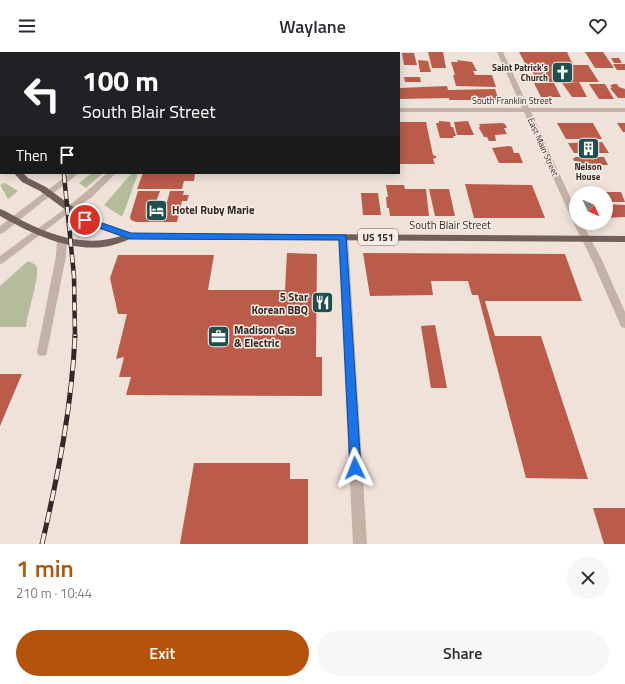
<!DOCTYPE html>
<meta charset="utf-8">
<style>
:root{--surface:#fff;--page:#f7f7f7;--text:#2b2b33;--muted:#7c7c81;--accent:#b45309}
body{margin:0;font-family:"Titillium Web",sans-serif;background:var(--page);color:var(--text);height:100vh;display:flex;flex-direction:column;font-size:15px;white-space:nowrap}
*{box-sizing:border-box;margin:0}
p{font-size:13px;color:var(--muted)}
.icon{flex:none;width:22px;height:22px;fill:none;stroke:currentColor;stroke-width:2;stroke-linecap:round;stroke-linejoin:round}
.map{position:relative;height:492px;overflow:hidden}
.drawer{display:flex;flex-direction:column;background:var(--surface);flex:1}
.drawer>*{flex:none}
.hud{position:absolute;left:0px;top:0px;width:400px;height:122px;box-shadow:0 2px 10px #0003;background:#202124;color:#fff;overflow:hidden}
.needle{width:26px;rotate:134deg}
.buttons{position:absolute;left:569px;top:134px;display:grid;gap:8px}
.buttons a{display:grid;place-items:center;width:44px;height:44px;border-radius:50%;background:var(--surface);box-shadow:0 2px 10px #0003;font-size:20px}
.pin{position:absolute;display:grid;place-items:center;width:34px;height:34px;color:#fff;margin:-17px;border:2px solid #fff;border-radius:50%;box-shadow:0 1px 4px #0007}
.me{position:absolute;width:44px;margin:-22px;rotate:358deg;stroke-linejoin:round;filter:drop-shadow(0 0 3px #0008)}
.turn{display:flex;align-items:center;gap:14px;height:84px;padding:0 16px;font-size:18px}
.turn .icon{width:52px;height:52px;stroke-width:2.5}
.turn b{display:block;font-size:28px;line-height:34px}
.then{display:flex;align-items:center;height:38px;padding:0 16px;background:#0003;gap:8px;font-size:15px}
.round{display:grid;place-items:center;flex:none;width:42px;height:42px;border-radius:21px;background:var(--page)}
.headline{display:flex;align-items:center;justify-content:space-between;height:68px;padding:0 16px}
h1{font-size:24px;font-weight:600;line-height:30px;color:var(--accent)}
.primary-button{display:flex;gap:8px;margin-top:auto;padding:8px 16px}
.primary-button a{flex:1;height:46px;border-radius:24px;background:var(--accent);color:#fff;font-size:16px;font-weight:600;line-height:46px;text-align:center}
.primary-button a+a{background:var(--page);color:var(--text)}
header{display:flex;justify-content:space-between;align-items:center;height:52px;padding:0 16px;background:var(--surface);font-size:18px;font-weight:600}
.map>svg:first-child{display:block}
.green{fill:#b4bc9b}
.building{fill:#bb5c4b}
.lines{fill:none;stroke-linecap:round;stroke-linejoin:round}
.minor{fill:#c5b2a6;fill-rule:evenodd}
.major{fill:#735f59;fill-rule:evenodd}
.rail-far2-casing{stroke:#322926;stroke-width:3}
.rail-far1-casing{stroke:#322926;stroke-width:4.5}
.rail-casing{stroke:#322926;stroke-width:5}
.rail-far2{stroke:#f7ede5;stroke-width:2;stroke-dasharray:6;stroke-linecap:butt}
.rail-far1{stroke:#f7ede5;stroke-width:3;stroke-dasharray:8;stroke-linecap:butt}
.rail{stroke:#f7ede5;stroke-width:3.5;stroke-dasharray:11;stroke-linecap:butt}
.route{fill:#1a73e8;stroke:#114b97}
.labels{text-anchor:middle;stroke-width:3;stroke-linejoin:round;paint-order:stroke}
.far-poi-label{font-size:9px;font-weight:bold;fill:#322926;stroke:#f7ede5;text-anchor:end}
.far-street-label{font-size:9px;fill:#322926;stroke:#f7ede5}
.shield{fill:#f7ede5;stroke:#6d645f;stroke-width:1}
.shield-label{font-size:10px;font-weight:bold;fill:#322926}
.poi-label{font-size:11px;font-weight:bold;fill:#322926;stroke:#f7ede5;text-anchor:start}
.street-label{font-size:11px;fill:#322926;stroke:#f7ede5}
</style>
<header><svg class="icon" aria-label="menu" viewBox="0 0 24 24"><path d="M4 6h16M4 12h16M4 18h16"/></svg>Waylane<svg class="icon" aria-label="heart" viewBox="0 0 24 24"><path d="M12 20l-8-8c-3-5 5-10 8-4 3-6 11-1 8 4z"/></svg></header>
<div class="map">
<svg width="625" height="492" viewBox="0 0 625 492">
<rect width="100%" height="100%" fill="#eee2d9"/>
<path class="green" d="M92 121H103L86 136 79 131Z
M132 121H138L123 163 121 164 104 153Z
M5 131 18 139 8 147 0 133Z
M28 209 36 213C41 222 27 261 26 275H0V234Z"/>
<path class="building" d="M428 0H443L446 16H432Z
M519 0H567L573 13H588L599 30H542L541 27H534L531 23H534L532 19H537L534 13H526Z
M585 0H603L614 16H595Z
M402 1H414L417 13H404Z
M611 6H619L622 11H614Z
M418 8 428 9 431 20H420Z
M457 8 472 10 477 19H473L475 23H492L496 35 456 34 453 23H455L451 10H458Z
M613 12H625V18H617Z
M404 25H420L421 30H405Z
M579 30 587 45H572L562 31Z
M534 31H554L561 45H541Z
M589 32H605L614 47H599Z
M612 32H617L619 35 625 37V46H618L610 36H612L610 33H613Z
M447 34 448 38 495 37 499 48H449V46L399 47V36Z
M439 69 450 70 451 75H453L456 84H453L454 86H440L436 71H439Z
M468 69 474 83H457L454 70Z
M399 70H426L433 103 437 105 433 107 435 112H399Z
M502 71 505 72 507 76H504L507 82 495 83 496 89H489L487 85H484L479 76 480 74 479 72Z
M557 71H593L602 87H566Z
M617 71H625V80H623Z
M602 90 609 101H574L568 91Z
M509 94 512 95 514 101H519L523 111H499L492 96Z
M575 105H604L608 113H579L577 109H574L573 106H575Z
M143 121H195L194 129H184L182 137H137Z
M465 132 532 133 545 166H474Z
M386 133H404L405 137H426L429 164H390L389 156H387L386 145H388Z
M429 137H449L455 164H435Z
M138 139H160L156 150H167L170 139H184L183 143H189L187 149H182L177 170H136L131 168 130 165Z
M589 140H621L625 150H606V141H590Z
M361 141H378L381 163H363Z
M606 152 625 153V165L606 166Z
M287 201 317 202 316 305H322V344L126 343 131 325H119L124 305 116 307 127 262H118L110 226 118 203H214L208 238H285Z
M363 201 565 202 582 249H485L495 284H541L588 427 526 426 478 243H472L468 229H431L433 243 370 244Z
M435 273 447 336H431L421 274Z
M0 322H22L0 374Z
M194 411H290V427H308V492H180Z
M593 456H625V492H604Z"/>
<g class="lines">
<path class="minor" d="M151 0H157V1H151Z
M167 0H173V1H167Z
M497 0H503L529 56H625V60H531L576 158V171H582L601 206 625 260V276L621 275 620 272 591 206 572 168 524 60H399V56H522Z
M70 121H79L3 181 0 182V174Z
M107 121H116L92 145 71 159 3 211 0 212V204C36 177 75 152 107 121Z
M343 182 348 185 367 492H353L338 185Z
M62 186 67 189 66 204 47 300 46 303 42 304 38 303 37 300 56 204 57 189Z"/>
<path class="major" d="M0 43H1L0 49Z
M14 121H23L28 126 46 135 88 166 131 181 625 184V190L130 187C122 190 113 194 103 195 67 199 31 181 0 164V157C9 160 17 166 25 170 55 185 88 195 121 184L82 170 40 139 22 130Z"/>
<defs>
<path id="rail-far2" d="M64 121V124"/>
<path id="rail-far1" d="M64 123 74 224 75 284"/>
<path id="rail" d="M42 492C58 423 72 354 75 283"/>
</defs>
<use href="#rail-far2" class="rail-far2-casing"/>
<use href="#rail-far1" class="rail-far1-casing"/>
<use href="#rail" class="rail-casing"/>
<use href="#rail-far2" class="rail-far2"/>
<use href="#rail-far1" class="rail-far1"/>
<use href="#rail" class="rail"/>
</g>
<path class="route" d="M85 165 131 181 346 183 361 416 359 419 355 421 351 419 350 416 339 188 130 187 82 170 81 168Z"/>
<defs>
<symbol id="church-square" viewBox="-11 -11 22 22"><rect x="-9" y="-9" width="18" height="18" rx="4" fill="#20504e" stroke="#f7ede5"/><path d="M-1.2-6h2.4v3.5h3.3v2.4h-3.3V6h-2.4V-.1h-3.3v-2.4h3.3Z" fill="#fff"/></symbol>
<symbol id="building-square" viewBox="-11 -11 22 22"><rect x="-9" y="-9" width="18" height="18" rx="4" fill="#20504e" stroke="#f7ede5"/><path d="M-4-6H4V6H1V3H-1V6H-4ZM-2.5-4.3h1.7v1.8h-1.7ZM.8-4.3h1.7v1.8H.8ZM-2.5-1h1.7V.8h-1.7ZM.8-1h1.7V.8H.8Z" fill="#fff"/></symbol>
<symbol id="hotel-square" viewBox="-11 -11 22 22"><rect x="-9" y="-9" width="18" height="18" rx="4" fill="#20504e" stroke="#f7ede5"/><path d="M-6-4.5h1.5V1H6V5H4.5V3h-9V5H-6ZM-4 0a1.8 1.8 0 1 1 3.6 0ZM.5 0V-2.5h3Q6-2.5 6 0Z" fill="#fff"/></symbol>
<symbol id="restaurant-square" viewBox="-11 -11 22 22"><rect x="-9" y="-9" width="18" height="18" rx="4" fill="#20504e" stroke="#f7ede5"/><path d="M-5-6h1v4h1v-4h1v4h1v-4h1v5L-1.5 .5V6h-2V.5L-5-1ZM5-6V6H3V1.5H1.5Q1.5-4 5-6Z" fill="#fff"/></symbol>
<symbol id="office-square" viewBox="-11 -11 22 22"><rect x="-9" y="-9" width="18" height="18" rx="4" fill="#20504e" stroke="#f7ede5"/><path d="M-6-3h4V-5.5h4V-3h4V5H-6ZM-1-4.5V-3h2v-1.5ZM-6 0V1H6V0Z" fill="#fff"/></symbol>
</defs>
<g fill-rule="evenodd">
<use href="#church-square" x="550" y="8" width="25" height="25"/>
<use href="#building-square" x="576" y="84" width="25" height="25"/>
<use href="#hotel-square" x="144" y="146" width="25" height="25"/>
<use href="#restaurant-square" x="310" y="238" width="25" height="25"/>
<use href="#office-square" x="206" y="272" width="25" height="25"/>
</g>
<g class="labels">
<g class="far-poi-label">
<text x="548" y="19">Saint Patrick's<tspan x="548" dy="10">Church</tspan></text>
<text x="588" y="118" text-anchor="middle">Nelson<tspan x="588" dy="10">House</tspan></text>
</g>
<g class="far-street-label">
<text x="512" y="52">South Franklin Street</text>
<text transform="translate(543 95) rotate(66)" y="3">East Main Street</text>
</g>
<rect class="shield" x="358" y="177" width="40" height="16" rx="3"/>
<g class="shield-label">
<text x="378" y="189">US 151</text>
</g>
<g class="poi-label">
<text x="172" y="162">Hotel Ruby Marie</text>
<text x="308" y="249" text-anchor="end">5 Star<tspan x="308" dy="13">Korean BBQ</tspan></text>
<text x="234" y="282">Madison Gas<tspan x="234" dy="13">&amp; Electric</tspan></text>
</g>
<g class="street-label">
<text x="450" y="177">South Blair Street</text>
</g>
</g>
</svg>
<div class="buttons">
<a><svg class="needle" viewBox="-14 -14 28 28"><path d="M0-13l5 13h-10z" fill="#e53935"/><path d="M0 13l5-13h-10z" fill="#7c7c81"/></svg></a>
</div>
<div class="pin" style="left:85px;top:168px;background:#d93025"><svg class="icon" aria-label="arrive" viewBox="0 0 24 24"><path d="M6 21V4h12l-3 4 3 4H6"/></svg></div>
<svg class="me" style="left:355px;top:416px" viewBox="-20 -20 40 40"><path d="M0-17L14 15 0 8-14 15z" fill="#1a73e8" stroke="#fff" stroke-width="4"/></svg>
<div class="hud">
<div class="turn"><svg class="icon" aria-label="left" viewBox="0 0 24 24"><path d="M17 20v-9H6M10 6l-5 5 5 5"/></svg><div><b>100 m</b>South Blair Street</div></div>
<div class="then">Then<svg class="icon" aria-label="arrive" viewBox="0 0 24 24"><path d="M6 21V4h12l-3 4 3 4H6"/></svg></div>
</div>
</div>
<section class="drawer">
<div class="headline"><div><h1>1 min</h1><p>210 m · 10:44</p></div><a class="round"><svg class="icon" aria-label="close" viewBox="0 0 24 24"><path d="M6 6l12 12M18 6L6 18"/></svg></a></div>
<div class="primary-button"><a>Exit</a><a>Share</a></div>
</section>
